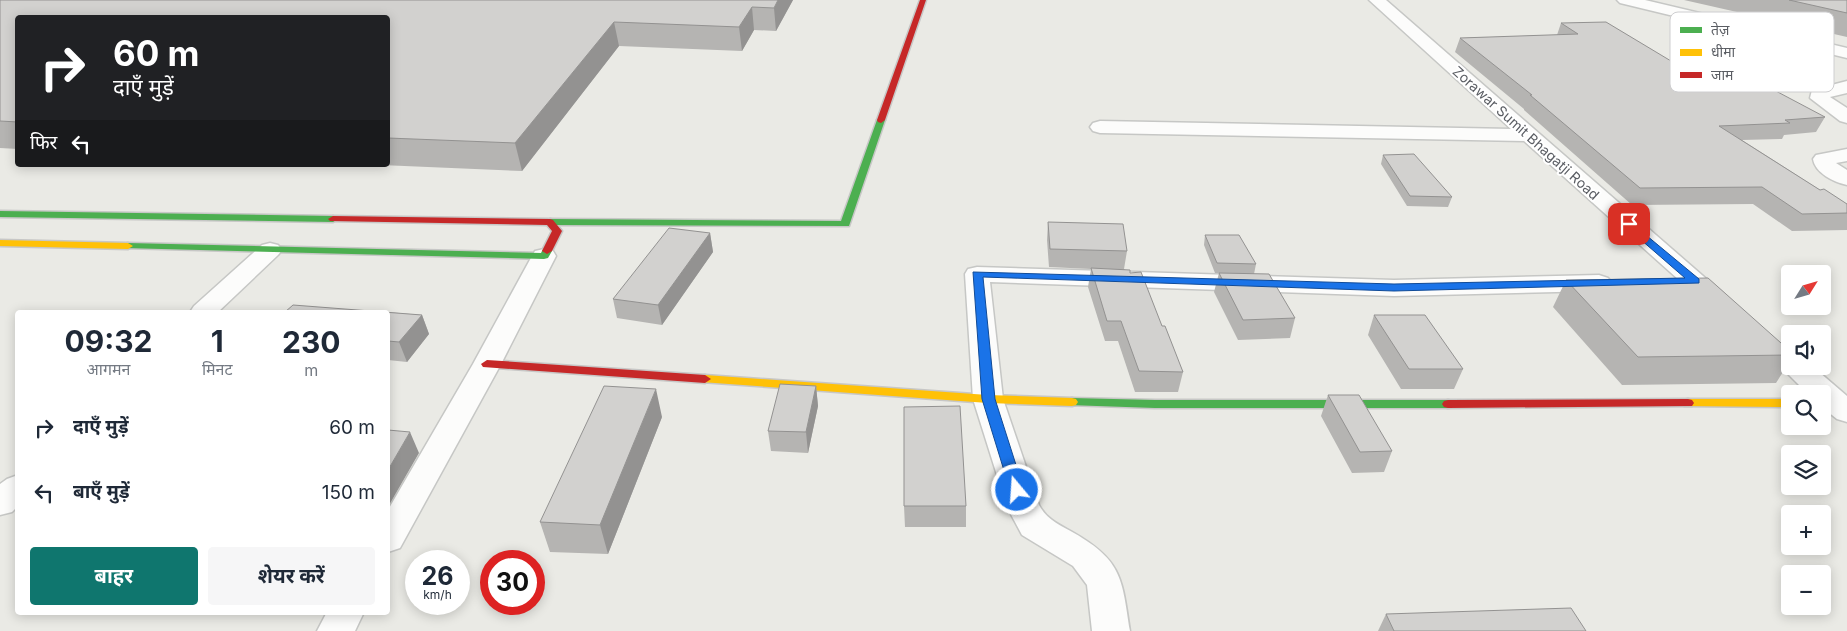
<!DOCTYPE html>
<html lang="hi">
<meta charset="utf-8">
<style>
:root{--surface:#fff;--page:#f6f6f7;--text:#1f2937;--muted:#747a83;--accent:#0f766e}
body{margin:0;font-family:Inter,"Noto Sans Devanagari",sans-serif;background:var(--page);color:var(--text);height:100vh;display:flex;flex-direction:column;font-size:19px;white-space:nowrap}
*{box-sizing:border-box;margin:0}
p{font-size:16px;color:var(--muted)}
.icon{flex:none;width:28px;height:28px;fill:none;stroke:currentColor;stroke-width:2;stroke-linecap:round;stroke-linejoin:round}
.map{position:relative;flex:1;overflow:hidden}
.drawer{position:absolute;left:15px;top:310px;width:375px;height:305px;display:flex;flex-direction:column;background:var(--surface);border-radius:5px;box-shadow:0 2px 12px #0003}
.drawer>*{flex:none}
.hud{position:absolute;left:15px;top:15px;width:375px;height:152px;border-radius:5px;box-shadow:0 2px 12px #0003;background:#202124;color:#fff;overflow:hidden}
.needle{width:32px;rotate:53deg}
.tools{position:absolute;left:1781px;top:265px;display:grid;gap:10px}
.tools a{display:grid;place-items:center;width:50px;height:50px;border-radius:5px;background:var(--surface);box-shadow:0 2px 12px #0003;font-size:25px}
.speed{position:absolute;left:405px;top:550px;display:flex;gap:10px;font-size:25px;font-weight:700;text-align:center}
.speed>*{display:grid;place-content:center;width:65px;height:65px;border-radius:50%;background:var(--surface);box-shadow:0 2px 12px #0003;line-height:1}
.speed small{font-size:12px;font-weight:400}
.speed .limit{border:8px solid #d22;background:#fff;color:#111}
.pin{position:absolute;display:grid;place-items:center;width:42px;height:42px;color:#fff;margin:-21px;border-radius:10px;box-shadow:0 2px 8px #0006}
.me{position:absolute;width:55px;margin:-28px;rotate:342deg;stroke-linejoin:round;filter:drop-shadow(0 0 4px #0008)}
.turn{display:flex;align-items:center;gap:18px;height:105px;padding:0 15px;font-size:22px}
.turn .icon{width:65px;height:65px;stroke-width:2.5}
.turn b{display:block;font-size:35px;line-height:42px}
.then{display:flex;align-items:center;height:48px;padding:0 15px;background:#0003;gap:10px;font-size:19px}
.eta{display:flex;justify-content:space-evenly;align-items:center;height:85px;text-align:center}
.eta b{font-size:30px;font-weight:700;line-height:35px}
.cta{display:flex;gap:10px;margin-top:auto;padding:10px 15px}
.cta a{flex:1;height:58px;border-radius:5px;background:var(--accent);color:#fff;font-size:20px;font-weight:700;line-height:58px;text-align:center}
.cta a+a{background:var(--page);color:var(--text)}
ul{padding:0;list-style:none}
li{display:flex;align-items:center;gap:15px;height:65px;padding:0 15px}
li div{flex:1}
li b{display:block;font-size:19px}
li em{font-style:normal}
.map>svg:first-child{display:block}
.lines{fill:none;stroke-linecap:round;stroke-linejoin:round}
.street-casing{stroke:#c6c7c5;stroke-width:3}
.fast-casing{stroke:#c7c7c6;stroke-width:3}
.slow-casing{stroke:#c7c7c6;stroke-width:3}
.jam-casing{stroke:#c7c7c6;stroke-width:3}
.street{fill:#fcfcfb;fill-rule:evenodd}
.fast{fill:#4caf50;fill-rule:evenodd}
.slow{fill:#ffc107;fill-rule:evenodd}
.jam{fill:#c62828;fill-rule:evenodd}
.wall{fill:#b5b4b2}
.shaded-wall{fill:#939291}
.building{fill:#d2d1cf;stroke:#939291}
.route{fill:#1a73e8;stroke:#114b97}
.labels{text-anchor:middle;stroke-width:4;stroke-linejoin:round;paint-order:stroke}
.street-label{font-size:14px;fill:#5a5d63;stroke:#fff}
.key{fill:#fff;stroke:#ceced0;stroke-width:1}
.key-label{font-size:14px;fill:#5a5d63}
</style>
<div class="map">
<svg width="1847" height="631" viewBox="0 0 1847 631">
<rect width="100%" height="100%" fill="#eaeae5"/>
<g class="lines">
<defs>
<path id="street" d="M1369 0H1386L1726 296 1730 301 1726 306 1717 309 1708 306 1524 141 1100 133 1093 131 1090 127 1093 123 1100 121 1511 129Z
M1617 0H1645L1847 48V58L1620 3Z
M1847 81V93L1830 97 1847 108V123L1840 121 1810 98 1812 90Z
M1847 149V161L1836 163 1847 170V185C1834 182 1815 173 1813 159L1816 155Z
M270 243 278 245 282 250 278 255 218 312H190L194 306 262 245Z
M544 249 553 251 556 256 501 364 400 548 388 552V510L473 364 532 256 535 251Z
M977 267 1394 280 1599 275 1608 278 1612 283 1608 288 1599 291 1394 296 990 282 1003 399 1039 505C1047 520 1060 525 1074 533 1123 561 1122 580 1130 631H1092L1087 585 1073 566 1022 535 1007 507 973 399 965 274 968 269Z
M1790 358V366H1812L1847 396V422L1837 419 1822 407V394H1808L1780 366 1784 360Z
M18 475V506L12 512 0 515V484L7 479Z
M327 612H364L355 631H317Z"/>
<path id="fast" d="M881 117 885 120 849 226 550 225 545 222 550 219 841 221 877 120Z
M0 211 333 216 338 219 333 222 0 217Z
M128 243 541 253 543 249 547 248 552 251 548 258 544 259 124 248 123 246 124 244Z
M1072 398 1155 400H1448L1452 401 1454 404 1452 407 1448 408H1155L1068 405 1066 402 1068 399Z"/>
<path id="slow" d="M0 240 128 243 133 246 128 249 0 246Z
M705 375 988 395 1072 398 1076 399 1078 402 1076 405 1072 406 988 403 701 382 699 379 701 376Z
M1688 399H1790V407L1684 406 1682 403 1684 400Z"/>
<path id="jam" d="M920 0H926L885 120 881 123 878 122 877 120Z
M333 216 550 219 553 220 562 231 552 251 547 254 542 251 552 231 547 225 330 221 328 219Z
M487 360 705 375 711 379 705 383 483 367 481 364Z
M1688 399 1692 400 1694 403 1692 406 1448 408 1444 407 1442 404 1444 401 1448 400Z"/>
</defs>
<use href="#street" class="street-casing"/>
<use href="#fast" class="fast-casing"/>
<use href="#slow" class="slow-casing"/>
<use href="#jam" class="jam-casing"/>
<use href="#street" class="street"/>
<use href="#fast" class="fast"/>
<use href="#slow" class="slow"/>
<use href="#jam" class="jam"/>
</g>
<path class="wall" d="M0 0H793L776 31 754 30 742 51 619 46 522 171 381 165H388V18H18V149L0 148Z
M1684 0H1847V37Z
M1561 23 1691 73 1825 117 1816 132 1784 135 1782 139 1742 140 1820 190 1847 204V230L1792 231 1753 204 1632 205 1524 110V109L1455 52 1460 38 1557 35Z
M1383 155 1452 197 1448 207 1407 206 1381 164Z
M1048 222 1127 251 1124 269 1130 273 1162 326 1183 372 1178 392H1135L1118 341H1105L1088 287 1091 269 1049 267 1047 240Z
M710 233 713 252 662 325 617 318 613 299Z
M1205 235 1256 264 1254 274 1295 318 1290 338 1238 340 1214 292 1219 273H1215L1204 245Z
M1566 280 1790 351V361L1776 383 1622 385 1553 307Z
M388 312 422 315 429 334 407 362 388 360Z
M1374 315 1463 369 1454 389H1401L1368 335Z
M816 386 818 406 808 453 771 451 768 431Z
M1328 395 1392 451 1384 472 1352 473 1321 416Z
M662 417 608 554 550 552 540 522Z
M904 506H966V527H905Z
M1386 614 1586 631H1378Z"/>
<path class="shaded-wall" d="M778 0H793L776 31 774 8Z
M752 7 754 30 742 51 739 27Z
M614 22 619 46 522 171 515 143Z
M710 233 713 252 662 325 658 305Z
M422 315 429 334 407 362 399 342Z
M816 386 818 406 808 453 806 432Z
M656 389 662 417 608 554 600 525Z
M410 432 419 453 388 507V470Z"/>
<path class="building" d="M0 0H778L774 8 752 7 739 27 614 22 515 143 388 138V18H18V122L0 121Z
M1789 0H1847V13Z
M1606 22 1691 73 1738 71 1825 117 1785 120 1790 123 1719 126 1820 190 1824 189 1847 204V213L1802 214 1762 187 1640 188 1530 95H1532L1460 38 1578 34 1561 23Z
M1414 154 1452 197 1410 196 1383 155Z
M1048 222 1123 224 1127 251 1050 249Z
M669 228 710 233 658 305 613 299Z
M1205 235H1239L1256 264 1217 263Z
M1091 268 1130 270V273L1141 272 1162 326H1165L1183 372 1139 371 1121 321H1107Z
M1219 273 1269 274 1295 318 1243 320Z
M1708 278 1790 351V355L1638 357 1566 280Z
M293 305 422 315 399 342 388 341V312H285Z
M1374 315H1425L1463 369H1409Z
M780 384 816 386 806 432 768 431Z
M604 386 656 389 600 525 540 522Z
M1328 395H1359L1392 451 1360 452Z
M960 406 966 506H904V407Z
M388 430 410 432 388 470Z
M1571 608 1586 631H1394L1386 614Z"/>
<path class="route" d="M1629 221 1699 279V283L1394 291 983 277 995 399 1024 490 1017 495 1010 490 982 399 973 272 1394 284 1685 278 1625 226 1624 224Z"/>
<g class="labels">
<g class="street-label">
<text transform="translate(1526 133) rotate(42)" y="5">Zorawar Sumit Bhagatji Road</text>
</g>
</g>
<rect x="1670" y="12" width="164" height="80" rx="8" class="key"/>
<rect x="1680" y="27" width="22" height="6" fill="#4caf50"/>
<rect x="1680" y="49" width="22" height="7" fill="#ffc107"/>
<rect x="1680" y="72" width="22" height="6" fill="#c62828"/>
<g class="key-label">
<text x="1711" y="35">तेज़</text>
<text x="1711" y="57">धीमा</text>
<text x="1711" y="80">जाम</text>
</g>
</svg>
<div class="tools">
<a><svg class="needle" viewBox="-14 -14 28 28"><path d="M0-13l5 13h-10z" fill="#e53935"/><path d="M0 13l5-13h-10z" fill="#747a83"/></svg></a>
<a><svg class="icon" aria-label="sound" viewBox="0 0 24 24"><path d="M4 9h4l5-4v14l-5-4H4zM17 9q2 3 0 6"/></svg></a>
<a><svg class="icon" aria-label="search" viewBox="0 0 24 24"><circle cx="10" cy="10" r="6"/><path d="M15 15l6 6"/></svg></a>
<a><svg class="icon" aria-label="layers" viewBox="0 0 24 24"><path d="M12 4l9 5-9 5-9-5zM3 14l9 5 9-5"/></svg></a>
<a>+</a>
<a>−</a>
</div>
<div class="speed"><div>26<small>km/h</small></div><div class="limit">30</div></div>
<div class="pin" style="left:1629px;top:224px;background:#d93025"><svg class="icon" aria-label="arrive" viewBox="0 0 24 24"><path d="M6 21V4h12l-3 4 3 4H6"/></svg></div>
<svg class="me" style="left:1017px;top:490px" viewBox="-20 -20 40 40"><circle r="17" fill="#1a73e8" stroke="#fff" stroke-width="3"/><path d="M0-11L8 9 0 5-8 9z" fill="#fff"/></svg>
<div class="hud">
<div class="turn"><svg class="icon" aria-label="right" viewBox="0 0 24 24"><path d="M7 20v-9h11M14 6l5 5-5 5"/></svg><div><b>60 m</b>दाएँ मुड़ें</div></div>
<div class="then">फिर<svg class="icon" aria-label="left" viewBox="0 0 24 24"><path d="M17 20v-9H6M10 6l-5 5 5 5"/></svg></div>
</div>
<section class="drawer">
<div class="eta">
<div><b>09:32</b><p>आगमन</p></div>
<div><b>1</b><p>मिनट</p></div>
<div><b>230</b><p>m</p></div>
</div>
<ul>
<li><svg class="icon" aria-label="right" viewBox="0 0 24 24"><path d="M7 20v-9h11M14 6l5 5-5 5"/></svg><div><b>दाएँ मुड़ें</b></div><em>60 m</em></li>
<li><svg class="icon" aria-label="left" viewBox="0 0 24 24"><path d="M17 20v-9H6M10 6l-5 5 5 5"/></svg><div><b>बाएँ मुड़ें</b></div><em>150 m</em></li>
</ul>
<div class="cta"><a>बाहर</a><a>शेयर करें</a></div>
</section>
</div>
